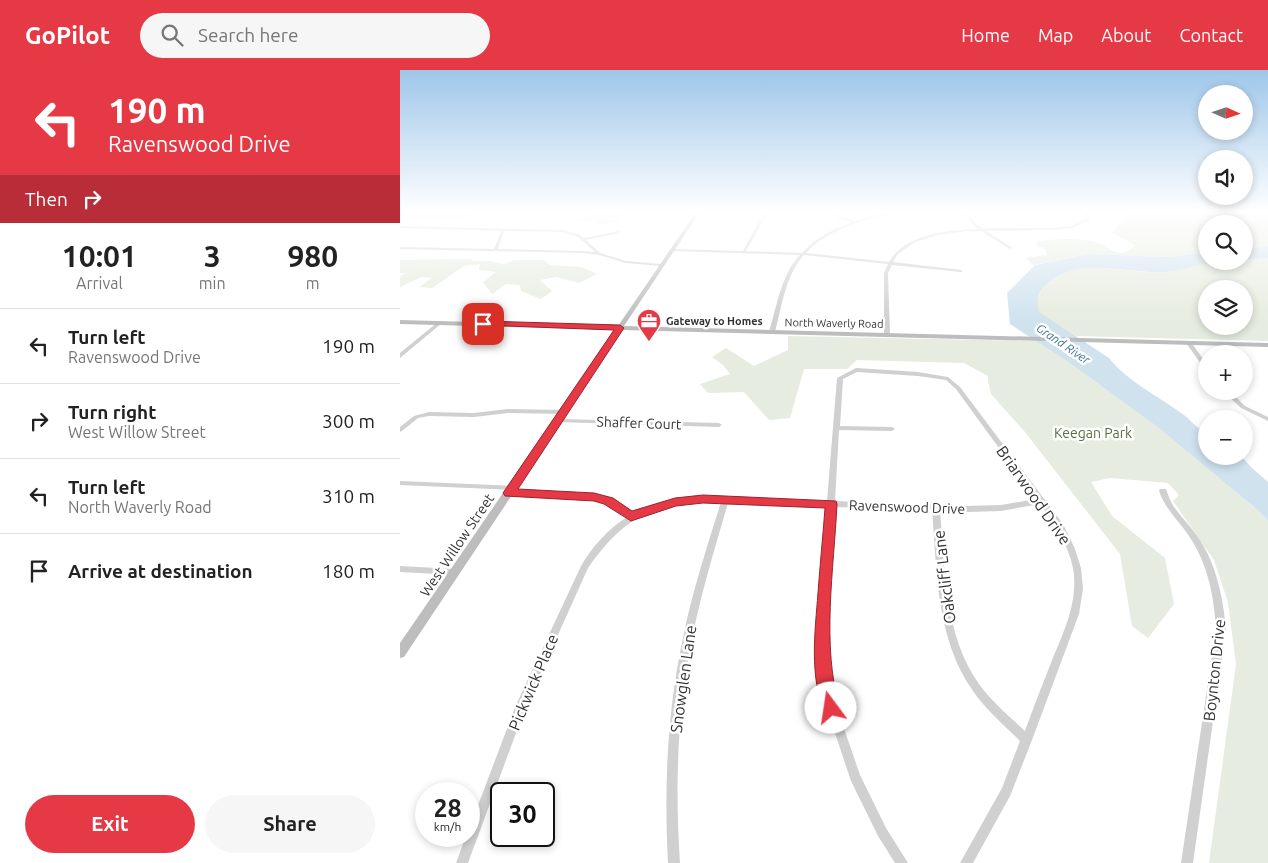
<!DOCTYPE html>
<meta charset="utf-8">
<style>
:root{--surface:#fff;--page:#f6f6f6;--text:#222;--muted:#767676;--line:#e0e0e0;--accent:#e63946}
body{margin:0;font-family:Ubuntu,sans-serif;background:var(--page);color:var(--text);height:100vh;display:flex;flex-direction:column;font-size:19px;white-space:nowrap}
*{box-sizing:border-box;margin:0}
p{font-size:16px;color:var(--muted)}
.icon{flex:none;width:28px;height:28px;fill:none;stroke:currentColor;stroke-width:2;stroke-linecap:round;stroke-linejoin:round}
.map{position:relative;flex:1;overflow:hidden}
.side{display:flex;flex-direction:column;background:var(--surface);width:400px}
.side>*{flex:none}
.guide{background:#e63946;color:#fff;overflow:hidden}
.needle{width:32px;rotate:93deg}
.fabs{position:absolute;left:798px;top:15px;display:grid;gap:10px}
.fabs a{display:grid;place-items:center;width:55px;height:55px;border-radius:50%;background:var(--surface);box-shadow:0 2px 8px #0003;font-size:25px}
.speed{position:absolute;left:15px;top:712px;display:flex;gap:10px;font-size:25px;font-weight:700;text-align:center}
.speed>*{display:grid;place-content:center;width:65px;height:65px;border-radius:50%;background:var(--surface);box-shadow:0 2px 8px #0003;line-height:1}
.speed small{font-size:12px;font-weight:400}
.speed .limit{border:2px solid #111;border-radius:8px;background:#fff;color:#111}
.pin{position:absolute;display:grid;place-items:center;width:42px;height:42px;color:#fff;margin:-21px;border-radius:10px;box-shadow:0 2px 8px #0006}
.me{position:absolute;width:55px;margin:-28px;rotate:346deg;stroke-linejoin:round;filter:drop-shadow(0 0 4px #0008)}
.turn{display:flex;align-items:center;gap:18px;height:105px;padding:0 25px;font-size:22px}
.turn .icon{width:65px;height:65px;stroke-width:2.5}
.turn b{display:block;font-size:35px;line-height:42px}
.then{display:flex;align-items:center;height:48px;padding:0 25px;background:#0003;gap:10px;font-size:19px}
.eta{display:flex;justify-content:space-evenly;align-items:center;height:85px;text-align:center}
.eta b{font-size:30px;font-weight:700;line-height:35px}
.action{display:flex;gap:10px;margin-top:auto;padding:10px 25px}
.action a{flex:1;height:58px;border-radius:30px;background:var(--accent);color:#fff;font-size:20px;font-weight:700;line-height:58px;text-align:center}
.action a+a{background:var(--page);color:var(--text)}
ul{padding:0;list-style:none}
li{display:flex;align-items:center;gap:15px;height:75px;padding:0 25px;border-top:1px solid var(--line)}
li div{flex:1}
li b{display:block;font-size:19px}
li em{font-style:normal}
header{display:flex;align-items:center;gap:30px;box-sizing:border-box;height:70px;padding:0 25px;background:var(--accent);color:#fff}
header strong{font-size:24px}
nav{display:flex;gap:28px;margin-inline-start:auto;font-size:18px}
.search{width:350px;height:45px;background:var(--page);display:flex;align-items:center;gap:12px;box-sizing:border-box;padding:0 18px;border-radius:28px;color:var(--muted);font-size:19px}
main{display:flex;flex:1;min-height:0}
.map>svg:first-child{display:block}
.green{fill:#e6ecdf;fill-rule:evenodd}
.water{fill:#cfe2ee}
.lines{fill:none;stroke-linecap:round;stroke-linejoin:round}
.street{fill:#d0d0d0;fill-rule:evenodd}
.secondary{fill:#bdbdbd;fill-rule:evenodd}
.route{fill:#e63946;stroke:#96252e}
.labels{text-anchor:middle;stroke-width:5;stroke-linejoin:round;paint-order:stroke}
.far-poi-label{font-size:11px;font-weight:bold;fill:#333;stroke:#fff;text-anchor:start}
.far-street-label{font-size:11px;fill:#333;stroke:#fff}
.far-water-label{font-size:12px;font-style:italic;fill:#3f7597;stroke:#fff}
.street-label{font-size:14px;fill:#333;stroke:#fff}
.park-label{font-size:14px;fill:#56703f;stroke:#fff}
.near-street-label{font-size:16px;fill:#333;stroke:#fff}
</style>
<header>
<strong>GoPilot</strong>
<div class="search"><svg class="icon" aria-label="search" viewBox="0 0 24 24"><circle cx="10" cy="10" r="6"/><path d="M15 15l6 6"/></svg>Search here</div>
<nav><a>Home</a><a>Map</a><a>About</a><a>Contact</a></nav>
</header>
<main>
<section class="side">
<div class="guide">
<div class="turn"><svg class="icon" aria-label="left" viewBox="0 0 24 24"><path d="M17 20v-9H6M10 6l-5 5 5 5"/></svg><div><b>190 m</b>Ravenswood Drive</div></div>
<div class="then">Then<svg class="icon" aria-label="right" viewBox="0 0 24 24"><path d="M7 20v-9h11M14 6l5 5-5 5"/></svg></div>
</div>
<div class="eta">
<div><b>10:01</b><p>Arrival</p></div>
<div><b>3</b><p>min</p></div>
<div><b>980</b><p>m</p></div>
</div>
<ul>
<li><svg class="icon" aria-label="left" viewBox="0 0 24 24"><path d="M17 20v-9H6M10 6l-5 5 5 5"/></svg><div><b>Turn left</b><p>Ravenswood Drive</p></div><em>190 m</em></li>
<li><svg class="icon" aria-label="right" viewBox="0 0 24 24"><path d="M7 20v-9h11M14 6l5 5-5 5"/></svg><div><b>Turn right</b><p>West Willow Street</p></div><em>300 m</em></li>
<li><svg class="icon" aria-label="left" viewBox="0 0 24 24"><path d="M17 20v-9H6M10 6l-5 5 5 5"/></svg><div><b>Turn left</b><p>North Waverly Road</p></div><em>310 m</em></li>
<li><svg class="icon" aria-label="arrive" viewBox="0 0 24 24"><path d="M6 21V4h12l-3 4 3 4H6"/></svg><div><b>Arrive at destination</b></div><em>180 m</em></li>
</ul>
<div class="action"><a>Exit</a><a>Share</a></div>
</section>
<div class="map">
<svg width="868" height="793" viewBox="0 0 868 793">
<rect width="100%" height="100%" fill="#fff"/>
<path class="green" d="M0 142H68L70 148 8 151 11 147 0 148Z
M196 142H222L220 152 195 155 194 151H171Z
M722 142H868V176L844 179V154H806V183L767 187 689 184 633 195 626 188 647 185 645 179 636 175V172C653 168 680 168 696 172 704 174 712 183 721 183 727 182 731 179 735 175L712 163 725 145Z
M868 188V271L676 266 638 242C636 229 639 220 649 212 682 185 729 205 767 202 780 201 792 195 804 193 811 192 817 194 823 193 839 192 852 189 868 188ZM806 219H844V256H806Z
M57 189H72L71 191H91L103 194 116 190H144L150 195 182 197 197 204 179 213 156 207 140 210 152 221 141 229 121 221 120 215 106 214 92 224 83 212 96 202 79 200 80 194 64 196 32 218 19 217 32 208 22 207 0 217V207L6 203H0V190Z
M388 266 636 271 674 296 760 359 859 441 868 451V793H809L836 594 828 532 814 490 773 431 779 425 768 413 710 408 691 412 712 446 765 488 774 534 748 568 732 556 720 484 625 362 591 324 588 311V306L564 293 457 290 447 299H404L390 348 369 350 344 322 308 323 300 314 330 304 323 295 312 287 326 278 354 296 388 280Z"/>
<path class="water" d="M868 176V188L844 190V179Z
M806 183V191H837C826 193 814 191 803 194 790 196 778 202 765 202 728 204 681 186 649 212 638 221 636 228 639 242L709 288C727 311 758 326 781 343 792 350 793 356 806 362V386H841L852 398 868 412V451L859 441 760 359 674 296 610 254 607 223 635 195 689 184 767 187Z"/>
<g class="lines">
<path class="street" d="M364 142H368L346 181 402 183C415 168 433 159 452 152L440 149 432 142H436L442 147 455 151 486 142H492C484 146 474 147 465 150 444 157 421 166 406 183L489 192C504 164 549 160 578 159L574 156 563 142H567L576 154 583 158H652L671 156 686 149V148L683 142H687L690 148 688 151 672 158 652 160 586 161 611 177 612 178 610 179 581 161H567L539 165 515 172 497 185 493 192 561 200 563 201 561 202 492 195 488 203 490 264 487 266 484 264V203L488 194 404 185C385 206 382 236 375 262L372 264 369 262C377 236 381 205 400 185L272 181 270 180 272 179 343 181Z
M0 156 164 160 180 165 184 168 218 161H219V163L186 170 200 183 226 191 261 194 263 195 261 196 226 193 199 185 182 183 0 179V177L94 179 101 161 0 158ZM104 161 164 162 178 167 195 182 182 181 98 179Z
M38 252 42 253 0 288V283Z
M789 271 791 272 806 293V299L804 298 786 273Z
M456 298 518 302 548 307 560 317 663 454 675 479 681 498 683 519 679 544 632 670 610 726 573 793H560L602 718 620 671C604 655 586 640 573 621 536 569 537 501 532 440L434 437 427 542V576L431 621 460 705 486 758 508 793H495L478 766 451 711 421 621 417 576 419 542 427 436 328 433C315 478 301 523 292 569 277 643 275 718 280 793H268C264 718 267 642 283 568 292 522 307 477 321 432 257 430 225 445 188 498L126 636 68 793H56L66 766H69V759L116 635 181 496C192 477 208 459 227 447L205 433 194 430 109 425 105 423 106 421 194 424 211 429 232 443C274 424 306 427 350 428 376 429 402 430 427 431L437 308ZM457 302 518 306 546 310 556 319 636 429 601 435 568 436 435 431 439 360 492 361 495 359 492 357 440 356 443 309ZM640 434C654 454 668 473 673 498 679 532 663 563 651 593 642 616 633 638 625 661 609 646 592 632 579 614 544 565 545 498 540 441L568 442 601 441Z
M823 321H830L845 336 868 347V351L841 338Z
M108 339 164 340 167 342 164 344 108 343 74 347 29 346 18 348 2 361 0 362V357L14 346 29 342 74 343Z
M159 349 319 353 322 355 319 357 157 352 156 351Z
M0 411 113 416 117 418 113 420 0 415Z
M760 419H766C768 425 770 431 774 437 782 448 792 458 800 470 817 497 823 528 826 559L793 793H781L816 559C814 526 808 494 789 466 779 451 765 439 759 421Z
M0 496 56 499 59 500 60 502 59 504 56 505 0 502Z"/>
<path class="secondary" d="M296 142H300L224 256 868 273V277L222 260 4 587 0 588V573L215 260 0 254V250L218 256Z"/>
</g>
<linearGradient id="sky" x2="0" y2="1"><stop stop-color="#9ec6ea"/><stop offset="0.56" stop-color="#fff"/><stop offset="1" stop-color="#fff" stop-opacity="0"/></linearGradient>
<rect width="868" height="253" fill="url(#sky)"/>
<path class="route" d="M83 251 220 255 224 258 118 419 194 423 213 428 232 441 275 428 303 425 436 431 437 434C434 498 421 577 440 638L437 644 431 647 425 644C409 606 415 562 418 523 420 494 423 466 425 438L303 433 276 436 231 451 204 434 194 431 105 426 103 423 105 420 214 260 80 255 79 254Z"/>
<defs>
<symbol id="office-pin" viewBox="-11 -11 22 30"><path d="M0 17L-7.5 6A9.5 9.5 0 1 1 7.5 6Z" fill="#e63946" stroke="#fff"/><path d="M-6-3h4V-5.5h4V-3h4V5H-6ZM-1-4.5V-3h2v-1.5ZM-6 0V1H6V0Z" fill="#fff"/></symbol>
</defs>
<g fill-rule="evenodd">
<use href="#office-pin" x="235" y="237" width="28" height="38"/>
</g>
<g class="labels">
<g class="far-poi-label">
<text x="266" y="255">Gateway to Homes</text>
</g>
<g class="far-street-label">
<text transform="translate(434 253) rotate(1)" y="4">North Waverly Road</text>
</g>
<g class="far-water-label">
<text transform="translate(663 274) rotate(34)" y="4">Grand River</text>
</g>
<g class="street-label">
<text transform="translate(239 353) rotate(2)" y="5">Shaffer Court</text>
<text transform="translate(507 437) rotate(2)" y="5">Ravenswood Drive</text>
<text transform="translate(57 475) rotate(-56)" y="5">West Willow Street</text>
</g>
<g class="park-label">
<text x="693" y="368">Keegan Park</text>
</g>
<g class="near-street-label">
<text transform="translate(634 425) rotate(55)" y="6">Briarwood Drive</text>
<text transform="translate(544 507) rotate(-97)" y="6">Oakcliff Lane</text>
<text transform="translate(814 600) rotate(-84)" y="6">Boynton Drive</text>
<text transform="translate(283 609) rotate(-82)" y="6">Snowglen Lane</text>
<text transform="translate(133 612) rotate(-67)" y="6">Pickwick Place</text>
</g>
</g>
</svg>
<div class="fabs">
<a><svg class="needle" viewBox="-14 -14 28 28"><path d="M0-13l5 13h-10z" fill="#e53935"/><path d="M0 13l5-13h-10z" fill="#767676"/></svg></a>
<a><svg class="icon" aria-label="sound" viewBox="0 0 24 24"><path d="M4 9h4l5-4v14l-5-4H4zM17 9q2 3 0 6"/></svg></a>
<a><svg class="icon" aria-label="search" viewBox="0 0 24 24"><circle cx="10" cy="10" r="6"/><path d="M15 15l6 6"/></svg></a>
<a><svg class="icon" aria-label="layers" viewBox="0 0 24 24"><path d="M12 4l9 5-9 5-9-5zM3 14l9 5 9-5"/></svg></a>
<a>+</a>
<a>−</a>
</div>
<div class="speed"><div>28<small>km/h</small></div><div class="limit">30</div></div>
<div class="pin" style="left:83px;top:254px;background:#d93025"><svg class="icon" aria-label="arrive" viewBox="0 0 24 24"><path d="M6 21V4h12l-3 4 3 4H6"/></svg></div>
<svg class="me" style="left:431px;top:638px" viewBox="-20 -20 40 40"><circle r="19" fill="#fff"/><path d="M0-13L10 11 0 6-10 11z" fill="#e63946"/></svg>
</div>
</main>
